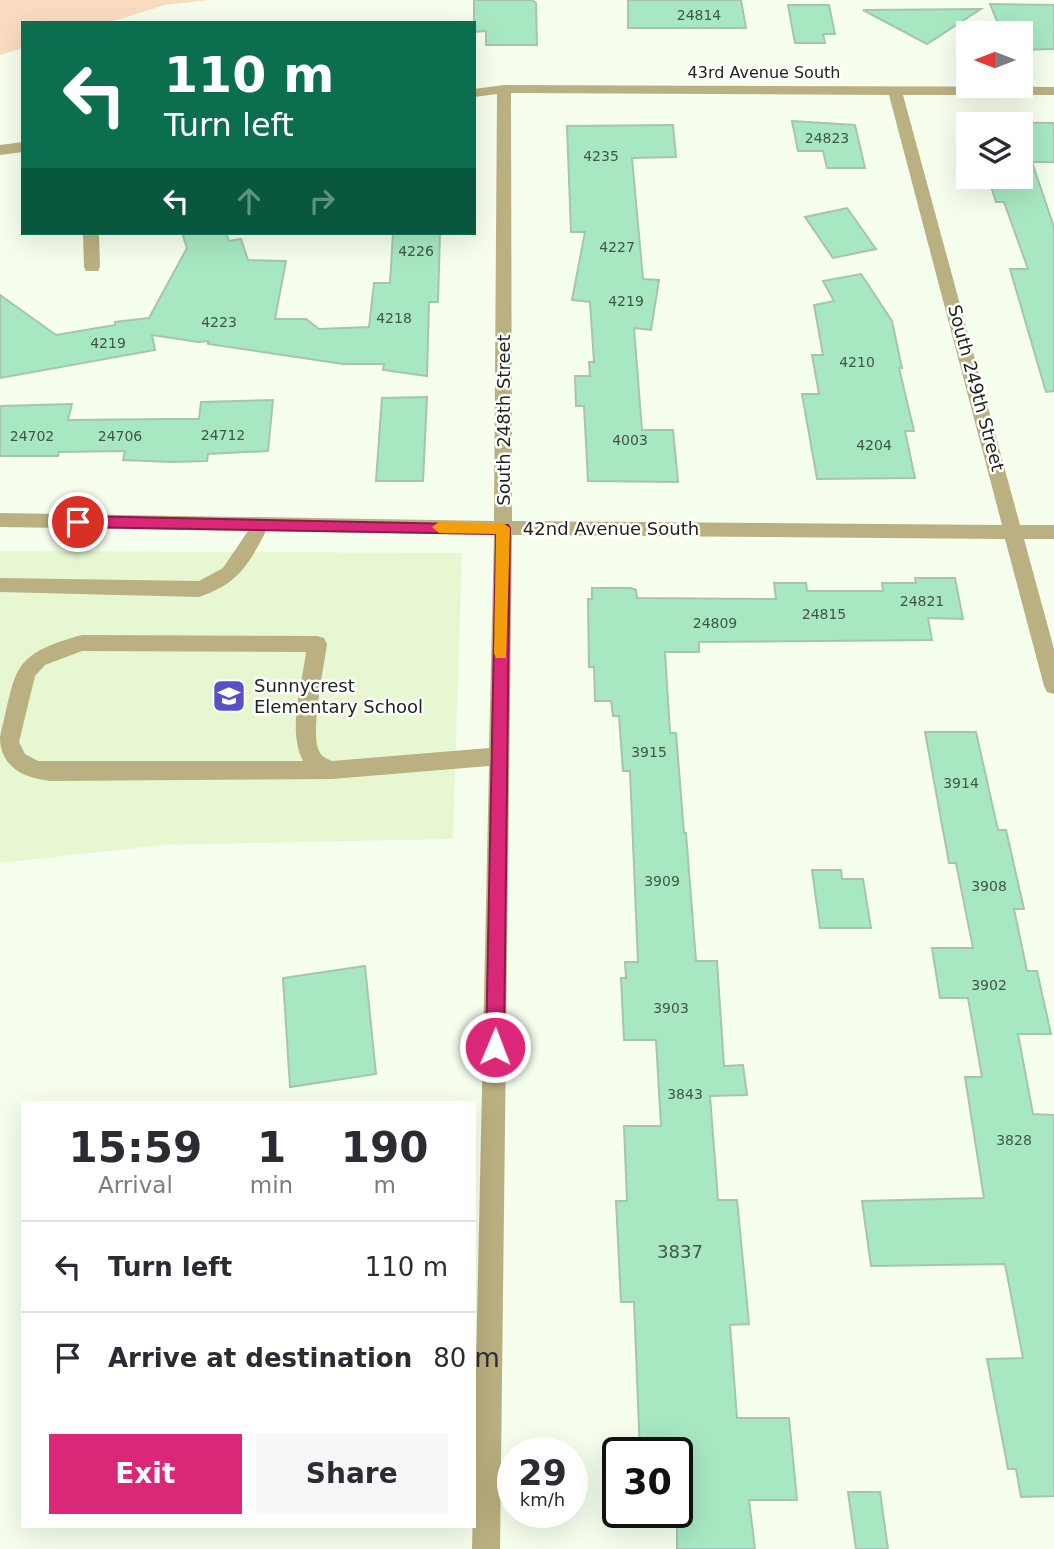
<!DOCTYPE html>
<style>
:root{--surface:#fff;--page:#f7f7f7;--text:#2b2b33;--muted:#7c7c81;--line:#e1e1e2;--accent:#db2777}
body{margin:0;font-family:"DejaVu Sans",sans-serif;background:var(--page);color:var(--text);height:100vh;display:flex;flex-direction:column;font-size:26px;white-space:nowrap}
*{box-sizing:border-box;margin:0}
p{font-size:23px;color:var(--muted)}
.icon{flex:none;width:38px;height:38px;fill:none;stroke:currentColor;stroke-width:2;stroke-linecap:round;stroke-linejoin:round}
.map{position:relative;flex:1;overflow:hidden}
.sheet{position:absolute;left:21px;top:1101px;width:455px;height:427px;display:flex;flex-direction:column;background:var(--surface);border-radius:0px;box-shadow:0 7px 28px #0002}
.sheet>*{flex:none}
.top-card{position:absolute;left:21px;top:21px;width:455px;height:214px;border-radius:0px;box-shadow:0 7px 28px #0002;background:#0b6e4f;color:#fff;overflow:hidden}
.needle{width:46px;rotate:270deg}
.buttons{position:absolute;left:956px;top:21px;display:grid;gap:14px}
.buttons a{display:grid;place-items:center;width:77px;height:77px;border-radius:0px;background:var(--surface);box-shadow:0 7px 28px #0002;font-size:35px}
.speed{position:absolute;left:497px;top:1437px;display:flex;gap:14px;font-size:35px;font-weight:700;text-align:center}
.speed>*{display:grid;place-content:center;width:91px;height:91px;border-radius:50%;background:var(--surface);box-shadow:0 7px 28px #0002;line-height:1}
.speed small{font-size:18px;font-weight:400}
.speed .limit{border:4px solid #111;border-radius:10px;background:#fff;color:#111}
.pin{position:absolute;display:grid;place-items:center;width:60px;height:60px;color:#fff;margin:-30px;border:4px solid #fff;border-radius:50%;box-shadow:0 2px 7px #0007}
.me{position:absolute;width:77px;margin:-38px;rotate:1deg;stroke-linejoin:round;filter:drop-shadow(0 0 5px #0008)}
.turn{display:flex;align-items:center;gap:24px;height:147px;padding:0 28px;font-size:32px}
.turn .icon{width:91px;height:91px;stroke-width:2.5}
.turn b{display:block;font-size:49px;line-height:60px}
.lanes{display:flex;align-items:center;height:66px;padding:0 28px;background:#0003;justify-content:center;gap:35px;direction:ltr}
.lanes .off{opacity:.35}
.eta{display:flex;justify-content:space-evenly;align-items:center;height:119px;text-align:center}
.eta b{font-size:42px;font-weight:700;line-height:49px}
.button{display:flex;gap:14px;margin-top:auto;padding:14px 28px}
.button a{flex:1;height:80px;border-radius:0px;background:var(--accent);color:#fff;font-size:28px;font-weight:700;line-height:80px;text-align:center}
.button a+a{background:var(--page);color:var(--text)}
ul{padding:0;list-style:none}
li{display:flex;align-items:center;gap:21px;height:91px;padding:0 28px;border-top:2px solid var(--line)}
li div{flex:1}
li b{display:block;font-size:26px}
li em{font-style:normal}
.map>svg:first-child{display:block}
.built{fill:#e6f7d2}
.green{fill:#faddc1}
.building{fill:#a7e8c2;stroke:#a6c4b1;stroke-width:2}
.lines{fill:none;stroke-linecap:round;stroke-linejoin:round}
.minor{fill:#bbb081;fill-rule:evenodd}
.route{fill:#db2777;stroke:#8e194d;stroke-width:2}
.slow{fill:#f59e0b}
.labels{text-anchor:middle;stroke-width:5;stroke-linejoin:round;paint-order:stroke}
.number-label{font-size:14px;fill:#425645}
.far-street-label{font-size:16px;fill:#21261b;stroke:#fff}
.street-label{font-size:18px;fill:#21261b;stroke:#fff}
.poi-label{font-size:18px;fill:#21261b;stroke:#fff;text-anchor:start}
.near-number-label{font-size:18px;fill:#425645}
</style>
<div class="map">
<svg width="1054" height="1549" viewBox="0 0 1054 1549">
<rect width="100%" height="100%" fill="#f6ffed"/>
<path class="built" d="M0 551 462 553 453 839 163 845 0 863Z"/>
<path class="green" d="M0 0H209L165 5 107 23H23V48L0 55Z"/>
<path class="building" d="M474 0H532L536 3 537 45H486V31L474 32Z
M628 0H741L746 28H628Z
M990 4 1054 5V49L1020 50V33H1002Z
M788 5H829L835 34H823L825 43H795Z
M981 9 927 44 863 10Z
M792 121 855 125 865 168H827L823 151H798Z
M969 122 1054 123V162H1032L1054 227V391L1046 392 1010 269H1028L1004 202H996L988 177H1020V124H970Z
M673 125 676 157 632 158 643 279 659 280 651 330 634 328 642 430H673L678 482 588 481 584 406H576L575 376H590L589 362H594L590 302 572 300 585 232H571L567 126Z
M847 208 876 249 833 258 805 217Z
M182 233H226L229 241 241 239 248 260 286 261 275 319H306L319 329 369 327 374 283H390L393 233H440L438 302H429L427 376 383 370 384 364H343L208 344V341L198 342 152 335 155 350 0 378V295L56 335 115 325V322L149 318 187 248Z
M861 274 892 321 902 368H899L914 431H905L915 478 817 479 802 394H819L812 355H823L814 305 834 301 823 281Z
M427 397 423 481H376L382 398Z
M273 400 268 451 208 454 207 461 172 462 123 460 125 451 59 452 58 456H0V406L72 404 68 420 170 419H199L201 402Z
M915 578H955L963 619 928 618 932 640 699 642V652H665L670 733H676L684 833H686L696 961H717L724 1066 743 1065 747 1095 710 1096 718 1200H737L749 1324 730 1325 737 1418H789L797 1500H749L755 1549H677V1452H640L634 1302H621L616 1201H627L624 1126H661L656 1040H624L621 978H626L625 962H638L630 771H623L619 716H613L611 701H595L594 667H589L588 599H592V588H631L636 590 637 598 776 599 774 583H806L807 591H883L882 583H916Z
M925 732H976L998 830H1006L1024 909H1014L1027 971H1037L1051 1034H1018L1033 1114 1054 1115V1496L1021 1497 1016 1469H1008L987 1359 1023 1358 1005 1264 871 1266 862 1201 984 1198 965 1077H982L968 998H940L932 948H973L956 863H949Z
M812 870H841L842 879H863L871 928H820Z
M365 966 376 1074 290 1087 283 978Z
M848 1492H880L888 1549H856Z"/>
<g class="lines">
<path class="minor" d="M504 85 1054 87V95H903L1020 525H1054V539H1024L1054 649V694L1047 692 1044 686 1005 539 512 535 500 1549H472L489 766 332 779 50 781C24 778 0 767 0 737 17 669 9 655 82 635L317 636 324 638 327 644C324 667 310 732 319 751 321 756 327 759 332 761L489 748 494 535 266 531C248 566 237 584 199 597L0 592V578L199 581 223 568 248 531 0 527V513L494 521 497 94 474 97V89ZM511 93 889 95 1002 525 512 521ZM82 651 306 652C302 685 287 730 303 761H38L25 754 19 742 35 676 45 665Z
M23 142V152L0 155V145Z
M83 233H99L100 267 98 271H86L84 267Z"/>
</g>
<path class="route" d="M78 516 508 525 510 528 504 1047 501 1053 495 1056 488 1053 486 1047 496 534 78 527 71 522Z"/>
<path class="slow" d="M439 522 503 523 510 528 506 658H496L494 653 496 534 439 533 432 527Z"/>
<defs>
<symbol id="school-square" viewBox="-11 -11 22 22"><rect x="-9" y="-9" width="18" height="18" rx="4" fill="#594fc6" stroke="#fff"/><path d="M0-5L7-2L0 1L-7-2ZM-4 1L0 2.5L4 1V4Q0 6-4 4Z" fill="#fff"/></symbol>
</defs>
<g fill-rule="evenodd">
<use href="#school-square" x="210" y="677" width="38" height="38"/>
</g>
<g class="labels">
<g class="number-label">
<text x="699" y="20">24814</text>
<text x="827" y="143">24823</text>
<text x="601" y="161">4235</text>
<text x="617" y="252">4227</text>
<text x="416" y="256">4226</text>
<text x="626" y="306">4219</text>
<text x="394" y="323">4218</text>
<text x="219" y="327">4223</text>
<text x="108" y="348">4219</text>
<text x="857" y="367">4210</text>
<text x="223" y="440">24712</text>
<text x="32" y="441">24702</text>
<text x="120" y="441">24706</text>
<text x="630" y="445">4003</text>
<text x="874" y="450">4204</text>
<text x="922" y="606">24821</text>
<text x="824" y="619">24815</text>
<text x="715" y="628">24809</text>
<text x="649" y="757">3915</text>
<text x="961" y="788">3914</text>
<text x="662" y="886">3909</text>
<text x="989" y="891">3908</text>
<text x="989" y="990">3902</text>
<text x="671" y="1013">3903</text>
<text x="685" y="1099">3843</text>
<text x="1014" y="1145">3828</text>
</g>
<g class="far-street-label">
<text x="764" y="78">43rd Avenue South</text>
</g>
<g class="street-label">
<text transform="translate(976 388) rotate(75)" y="6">South 249th Street</text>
<text transform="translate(504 420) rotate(-90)" y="6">South 248th Street</text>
<text x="611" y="535">42nd Avenue South</text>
</g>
<g class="poi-label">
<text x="254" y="692">Sunnycrest<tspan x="254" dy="21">Elementary School</tspan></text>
</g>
<g class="near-number-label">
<text x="680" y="1258">3837</text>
</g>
</g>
</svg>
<div class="buttons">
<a><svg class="needle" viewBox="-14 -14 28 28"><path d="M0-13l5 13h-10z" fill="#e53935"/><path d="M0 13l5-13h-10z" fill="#7c7c81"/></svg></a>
<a><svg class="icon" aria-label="layers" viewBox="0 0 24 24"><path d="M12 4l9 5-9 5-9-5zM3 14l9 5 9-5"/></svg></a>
</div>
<div class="speed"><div>29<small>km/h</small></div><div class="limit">30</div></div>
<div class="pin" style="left:78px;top:522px;background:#d93025"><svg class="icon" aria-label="arrive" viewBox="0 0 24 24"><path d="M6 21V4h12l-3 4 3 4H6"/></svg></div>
<svg class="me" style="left:495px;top:1047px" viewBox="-20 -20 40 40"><circle r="17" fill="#db2777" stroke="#fff" stroke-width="3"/><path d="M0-11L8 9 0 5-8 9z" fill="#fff"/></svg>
<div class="top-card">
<div class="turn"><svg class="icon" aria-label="left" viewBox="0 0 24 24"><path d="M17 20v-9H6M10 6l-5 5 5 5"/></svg><div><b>110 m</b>Turn left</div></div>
<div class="lanes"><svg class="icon" aria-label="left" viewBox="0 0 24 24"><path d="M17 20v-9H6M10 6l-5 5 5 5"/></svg><svg class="icon off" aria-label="ahead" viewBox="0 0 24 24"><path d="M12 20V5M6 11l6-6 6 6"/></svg><svg class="icon off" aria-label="right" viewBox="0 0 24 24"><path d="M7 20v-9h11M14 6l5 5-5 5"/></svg></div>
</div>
<section class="sheet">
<div class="eta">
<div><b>15:59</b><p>Arrival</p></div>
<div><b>1</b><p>min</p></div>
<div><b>190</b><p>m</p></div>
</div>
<ul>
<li><svg class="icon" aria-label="left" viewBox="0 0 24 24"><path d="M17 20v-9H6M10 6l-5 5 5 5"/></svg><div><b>Turn left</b></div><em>110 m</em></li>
<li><svg class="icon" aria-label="arrive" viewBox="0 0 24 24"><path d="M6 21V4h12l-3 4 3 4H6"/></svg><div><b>Arrive at destination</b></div><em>80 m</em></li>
</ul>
<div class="button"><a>Exit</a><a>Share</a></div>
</section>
</div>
